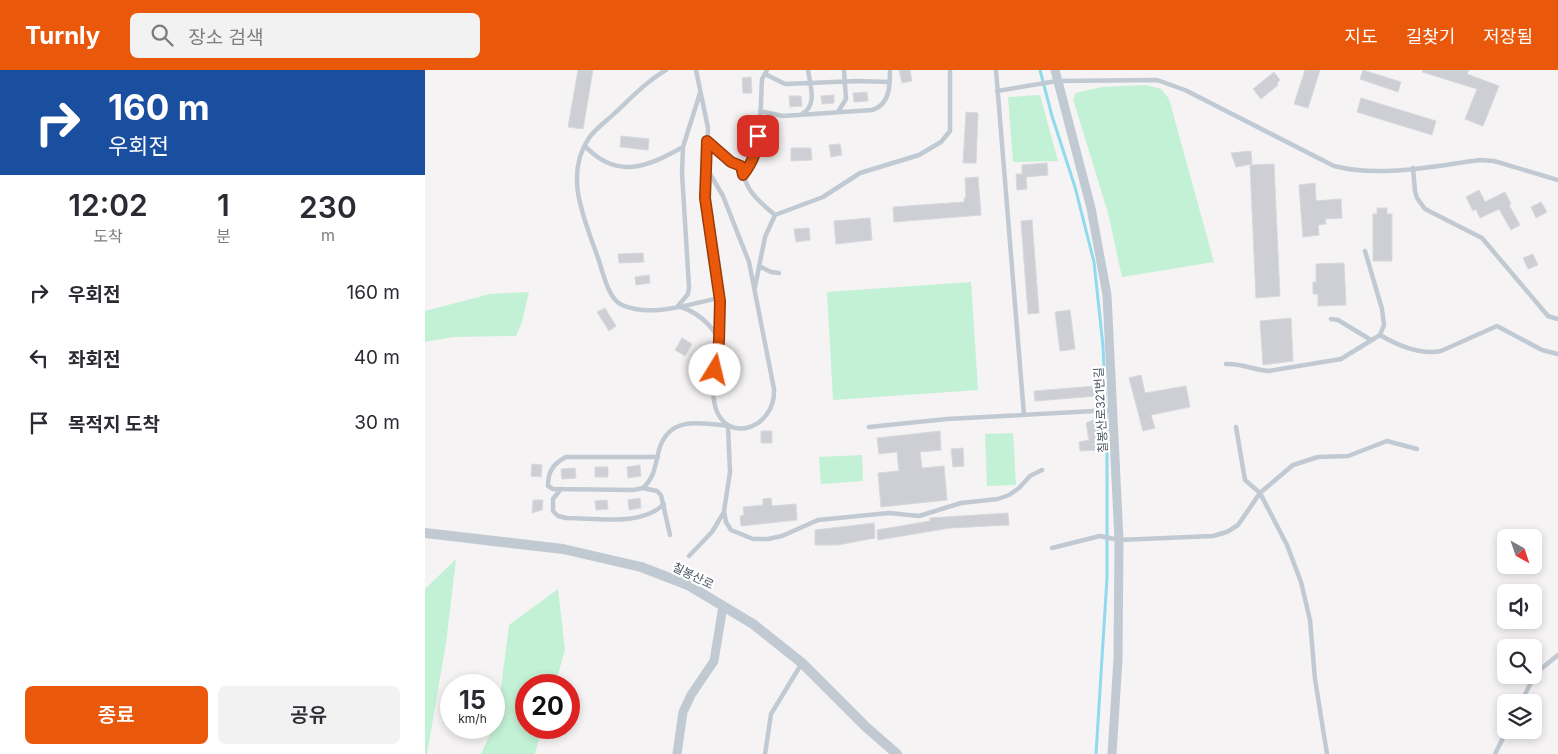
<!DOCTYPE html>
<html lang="ko">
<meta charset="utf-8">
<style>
:root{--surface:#fff;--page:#f2f2f3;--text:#2b2b33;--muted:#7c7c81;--accent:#ea580c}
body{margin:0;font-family:Inter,"Noto Sans KR",sans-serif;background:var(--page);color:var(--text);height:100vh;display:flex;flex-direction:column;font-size:19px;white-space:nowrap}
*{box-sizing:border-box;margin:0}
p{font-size:16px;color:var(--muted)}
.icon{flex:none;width:28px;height:28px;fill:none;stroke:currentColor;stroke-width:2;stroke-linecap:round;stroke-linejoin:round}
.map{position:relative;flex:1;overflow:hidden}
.details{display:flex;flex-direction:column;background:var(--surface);width:425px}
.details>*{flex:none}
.guide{background:#1a4fa0;color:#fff;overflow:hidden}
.needle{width:32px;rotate:140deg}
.tools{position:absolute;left:1072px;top:459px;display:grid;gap:10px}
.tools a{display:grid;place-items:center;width:45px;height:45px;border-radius:8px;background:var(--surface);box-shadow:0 2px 8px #0003;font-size:25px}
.speed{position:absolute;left:15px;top:604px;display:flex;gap:10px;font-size:25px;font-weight:700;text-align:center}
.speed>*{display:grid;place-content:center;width:65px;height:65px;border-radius:50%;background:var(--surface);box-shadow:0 2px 8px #0003;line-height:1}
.speed small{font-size:12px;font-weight:400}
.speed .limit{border:8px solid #d22;background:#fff;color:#111}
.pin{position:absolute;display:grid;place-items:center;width:42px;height:42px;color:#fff;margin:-21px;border-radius:10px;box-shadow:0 2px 8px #0006}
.me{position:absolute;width:55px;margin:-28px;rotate:9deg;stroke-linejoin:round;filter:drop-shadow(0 0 4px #0008)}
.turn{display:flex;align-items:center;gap:18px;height:105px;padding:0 25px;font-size:22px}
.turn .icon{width:65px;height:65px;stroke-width:2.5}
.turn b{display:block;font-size:35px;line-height:42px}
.eta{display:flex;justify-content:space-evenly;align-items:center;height:85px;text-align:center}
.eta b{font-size:30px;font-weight:600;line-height:35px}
.button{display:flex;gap:10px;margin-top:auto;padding:10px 25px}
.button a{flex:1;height:58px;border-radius:8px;background:var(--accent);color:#fff;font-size:20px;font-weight:600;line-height:58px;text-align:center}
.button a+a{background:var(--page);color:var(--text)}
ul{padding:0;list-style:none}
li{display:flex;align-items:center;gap:15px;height:65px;padding:0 25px}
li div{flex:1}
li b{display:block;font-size:19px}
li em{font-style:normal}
header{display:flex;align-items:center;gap:30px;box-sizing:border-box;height:70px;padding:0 25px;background:var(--accent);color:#fff}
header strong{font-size:24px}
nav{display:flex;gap:28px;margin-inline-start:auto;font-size:18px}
.search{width:350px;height:45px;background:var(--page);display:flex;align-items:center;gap:12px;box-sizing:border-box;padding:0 18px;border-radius:8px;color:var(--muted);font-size:19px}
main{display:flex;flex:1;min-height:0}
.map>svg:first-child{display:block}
.green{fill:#c3f1d5}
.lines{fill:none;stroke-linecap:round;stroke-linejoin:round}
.stream{stroke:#90daee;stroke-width:3}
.building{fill:#cdcfd5;stroke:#d7d9de}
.service{stroke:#c1cad2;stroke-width:4.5}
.minor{stroke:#c1cad2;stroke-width:9}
.tertiary{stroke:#c1cad2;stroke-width:10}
.route-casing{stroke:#983908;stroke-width:12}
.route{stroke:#ea580c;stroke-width:9}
.labels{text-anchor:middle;stroke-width:4.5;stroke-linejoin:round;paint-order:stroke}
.street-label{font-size:12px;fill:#4a5661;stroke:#fff}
</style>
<header>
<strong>Turnly</strong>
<div class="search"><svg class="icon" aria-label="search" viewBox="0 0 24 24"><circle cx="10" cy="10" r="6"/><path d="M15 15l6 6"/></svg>장소 검색</div>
<nav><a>지도</a><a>길찾기</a><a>저장됨</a></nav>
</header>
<main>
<section class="details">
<div class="guide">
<div class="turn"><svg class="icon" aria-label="right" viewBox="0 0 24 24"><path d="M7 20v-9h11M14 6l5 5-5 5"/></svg><div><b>160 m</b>우회전</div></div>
</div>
<div class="eta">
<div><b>12:02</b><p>도착</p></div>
<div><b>1</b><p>분</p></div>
<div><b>230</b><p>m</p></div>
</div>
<ul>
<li><svg class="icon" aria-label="right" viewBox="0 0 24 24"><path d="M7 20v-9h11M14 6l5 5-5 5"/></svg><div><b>우회전</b></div><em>160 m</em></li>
<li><svg class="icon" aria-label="left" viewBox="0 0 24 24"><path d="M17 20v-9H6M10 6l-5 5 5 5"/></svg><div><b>좌회전</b></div><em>40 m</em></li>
<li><svg class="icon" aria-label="arrive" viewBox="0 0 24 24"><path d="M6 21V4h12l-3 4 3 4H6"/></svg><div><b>목적지 도착</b></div><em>30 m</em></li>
</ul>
<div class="button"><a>종료</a><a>공유</a></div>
</section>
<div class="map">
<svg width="1133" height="684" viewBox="0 0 1133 684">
<rect width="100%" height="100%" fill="#f5f3f3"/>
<path class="green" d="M721 15 736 19 744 29 789 192 697 207 683 143 648 29 651 23 677 17Z
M615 25 633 91 588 92 583 27Z
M546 212 553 320 408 330 402 222Z
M104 222 97 252 91 266 28 267 0 272V241L65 224Z
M588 363 591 415 562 416 560 364Z
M437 385 438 411 396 414 394 387Z
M31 489 21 573 2 684H0V519Z
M133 519 140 580 130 615H101V658H117L110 684H56L72 649 84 555Z"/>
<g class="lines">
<path class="stream" d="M615 0 627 46 650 117 669 192 678 276 682 365V508L671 684"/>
</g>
<path class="building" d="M153 0H168L158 59 143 57Z
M474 0H485L487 11 477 13Z
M880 0H895L883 38 869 34Z
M938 0 976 12 973 22 935 9Z
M998 0H1044L1042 4 1074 16 1058 56 1040 49 1052 19 997 2Z
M849 2 855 10 852 13 853 15 836 29 828 19Z
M326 7 327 23H318L317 8Z
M442 22 443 31 429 32 428 23Z
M409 25V33L397 34 396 26Z
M364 26H376L377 36 365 37Z
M936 28 1011 51 1007 65 932 42Z
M541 42 553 43 551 93H538Z
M196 66 224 69 223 80 195 77Z
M415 74 417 85 406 87 404 75Z
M366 78H386L387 90 366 91Z
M826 81 827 94 811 97 806 83Z
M622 93 623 105 601 107 602 119 592 120 591 104H597V95Z
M849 94 855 226 831 228 825 95Z
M553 107 556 145 469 152 468 137 539 132V128H541L540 108Z
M890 113 891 131 916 129 917 148 900 149 901 154 893 155 894 165 878 167 874 115Z
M1054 120 1060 132 1080 122 1086 134 1084 135 1095 155 1086 160 1074 139 1055 148 1051 139 1048 141 1041 127Z
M1116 132 1122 142 1111 148 1106 137Z
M952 138H962V144H967V191H948V144H952Z
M445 148 447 170 411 174 409 151Z
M607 150 614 243 603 244 596 151Z
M384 158 385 170 371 172 369 159Z
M218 183 219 192 194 193 193 184Z
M1108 184 1113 195 1103 199 1098 188Z
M919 193 921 235 893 236V224H888V212H891V194Z
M224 205 225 213 211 215 210 207Z
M180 238 191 256 184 261 172 242Z
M645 240 650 279 635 281 630 242Z
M866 248 868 291 838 295 835 251Z
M257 268 267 274 260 286 250 280Z
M716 305 720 323 761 316 765 337 726 345 730 358 718 361 704 308Z
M671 316 672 326 610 331 609 321Z
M668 350 672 351 676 380 655 381 654 372 664 370 661 353Z
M336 361H347V373H336Z
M515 361 516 380 495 382 497 398 519 396 522 430 456 437 453 403 474 401 472 382 454 384 452 368Z
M538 378 539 396 528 397 526 379Z
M107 394 117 395 116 407 106 406Z
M215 395 216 406 203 408 202 397Z
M170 397H183V407H170Z
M150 398 151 408 137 409 136 399Z
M215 428 216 438 204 440 203 430Z
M346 428 347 436 371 434 372 450 316 456 315 446 319 445 318 437 338 435V429Z
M108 430H118L117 440 107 443Z
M182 430 183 439 171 440 170 431Z
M583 443 584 455 525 458 453 470 452 460 505 451V448Z
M449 453 450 468 413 475H390V460Z"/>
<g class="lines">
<path class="service" d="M241 0C222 11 207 27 191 42 183 50 171 58 164 68 138 106 160 150 173 188 178 202 183 229 197 235 226 248 265 234 294 228
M271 0 283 58 280 128C282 148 284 169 287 189 289 203 295 219 295 234 295 246 296 260 294 272 292 293 285 315 290 336 301 376 351 358 349 319L324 192 298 126 281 97
M571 0 599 345
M340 4 360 14 432 11 465 12
M572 21 632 11 732 10 760 20 909 96C956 108 1007 96 1055 90L1069 91 1133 110
M335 41 358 46 447 40C465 35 465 15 465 0
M413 42 421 29 419 0
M377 44C393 35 385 15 383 0
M282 71 306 92 316 96C321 121 331 129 350 145
M160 76C192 110 222 97 258 77L275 23
M258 77 257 103 264 217 263 224 253 236C270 241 286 253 293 269
M988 98 990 121 992 128 1000 139 1057 168 1123 246 1133 249
M318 105C338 78 335 42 337 9L342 0
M334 196 346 202 354 203
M330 217 340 167 350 145 398 127 435 103 494 85 516 72 525 61V0
M906 249 913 250 946 270
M955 265C972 275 996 285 1016 281L1072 256 1117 280 1133 284
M801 294C816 293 829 300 844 301L916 289 955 265 959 255 957 239 940 181
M444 357 522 349 688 340
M811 357 820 410 835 423 862 475 876 512 885 550 890 609 902 684
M233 387H141C128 394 123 401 123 416L128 419 208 420 218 418C230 407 230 395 234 380 244 345 277 353 303 356L305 402 299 441 301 452 306 460 328 469H343L357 466 393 450 464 443 494 446 536 433 573 429 584 425 594 418 605 406 617 400
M218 418 232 421 236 425 245 465
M136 419 128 429V441L133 446 141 448C172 448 216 457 239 434
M627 478 675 466 694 470 788 466 802 462 813 455 835 423 868 395 893 387 923 386 962 371 992 379
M264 486 287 462 299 442
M1096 632 1111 603 1133 585
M340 684 346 644 377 593
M1070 684 1082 660"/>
<path class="minor" d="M630 0 666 138 682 225 694 470 693 589 687 684
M252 684 258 642 266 625 289 591 298 536"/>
<path class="tertiary" d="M0 463 138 479 216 497 263 515 328 554 377 593 441 657 472 684"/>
</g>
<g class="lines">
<defs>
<path id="route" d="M290 300 294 271 295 231 280 128 282 71 306 92 316 96 318 105C327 93 333 81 333 66"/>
</defs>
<use href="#route" class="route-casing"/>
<use href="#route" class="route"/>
</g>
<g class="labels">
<g class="street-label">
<text transform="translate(676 340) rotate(-93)" y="4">칠봉산로321번길</text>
<text transform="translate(268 506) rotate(26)" y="4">칠봉산로</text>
</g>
</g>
</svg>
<div class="tools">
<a><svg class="needle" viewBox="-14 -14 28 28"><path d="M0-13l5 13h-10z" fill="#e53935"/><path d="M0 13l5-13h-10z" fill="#7c7c81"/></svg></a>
<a><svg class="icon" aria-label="sound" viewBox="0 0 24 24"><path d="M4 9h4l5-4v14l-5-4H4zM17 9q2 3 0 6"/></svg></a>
<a><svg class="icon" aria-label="search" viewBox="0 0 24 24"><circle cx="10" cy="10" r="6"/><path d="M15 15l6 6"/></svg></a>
<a><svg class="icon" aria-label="layers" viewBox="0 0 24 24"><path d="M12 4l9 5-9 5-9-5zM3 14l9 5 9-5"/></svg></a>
</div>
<div class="speed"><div>15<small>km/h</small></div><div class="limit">20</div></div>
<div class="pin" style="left:333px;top:66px;background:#d93025"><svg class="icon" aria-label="arrive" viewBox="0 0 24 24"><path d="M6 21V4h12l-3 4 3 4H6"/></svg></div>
<svg class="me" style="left:290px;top:300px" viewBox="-20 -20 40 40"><circle r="19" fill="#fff"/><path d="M0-13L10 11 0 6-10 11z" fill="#ea580c"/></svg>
</div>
</main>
